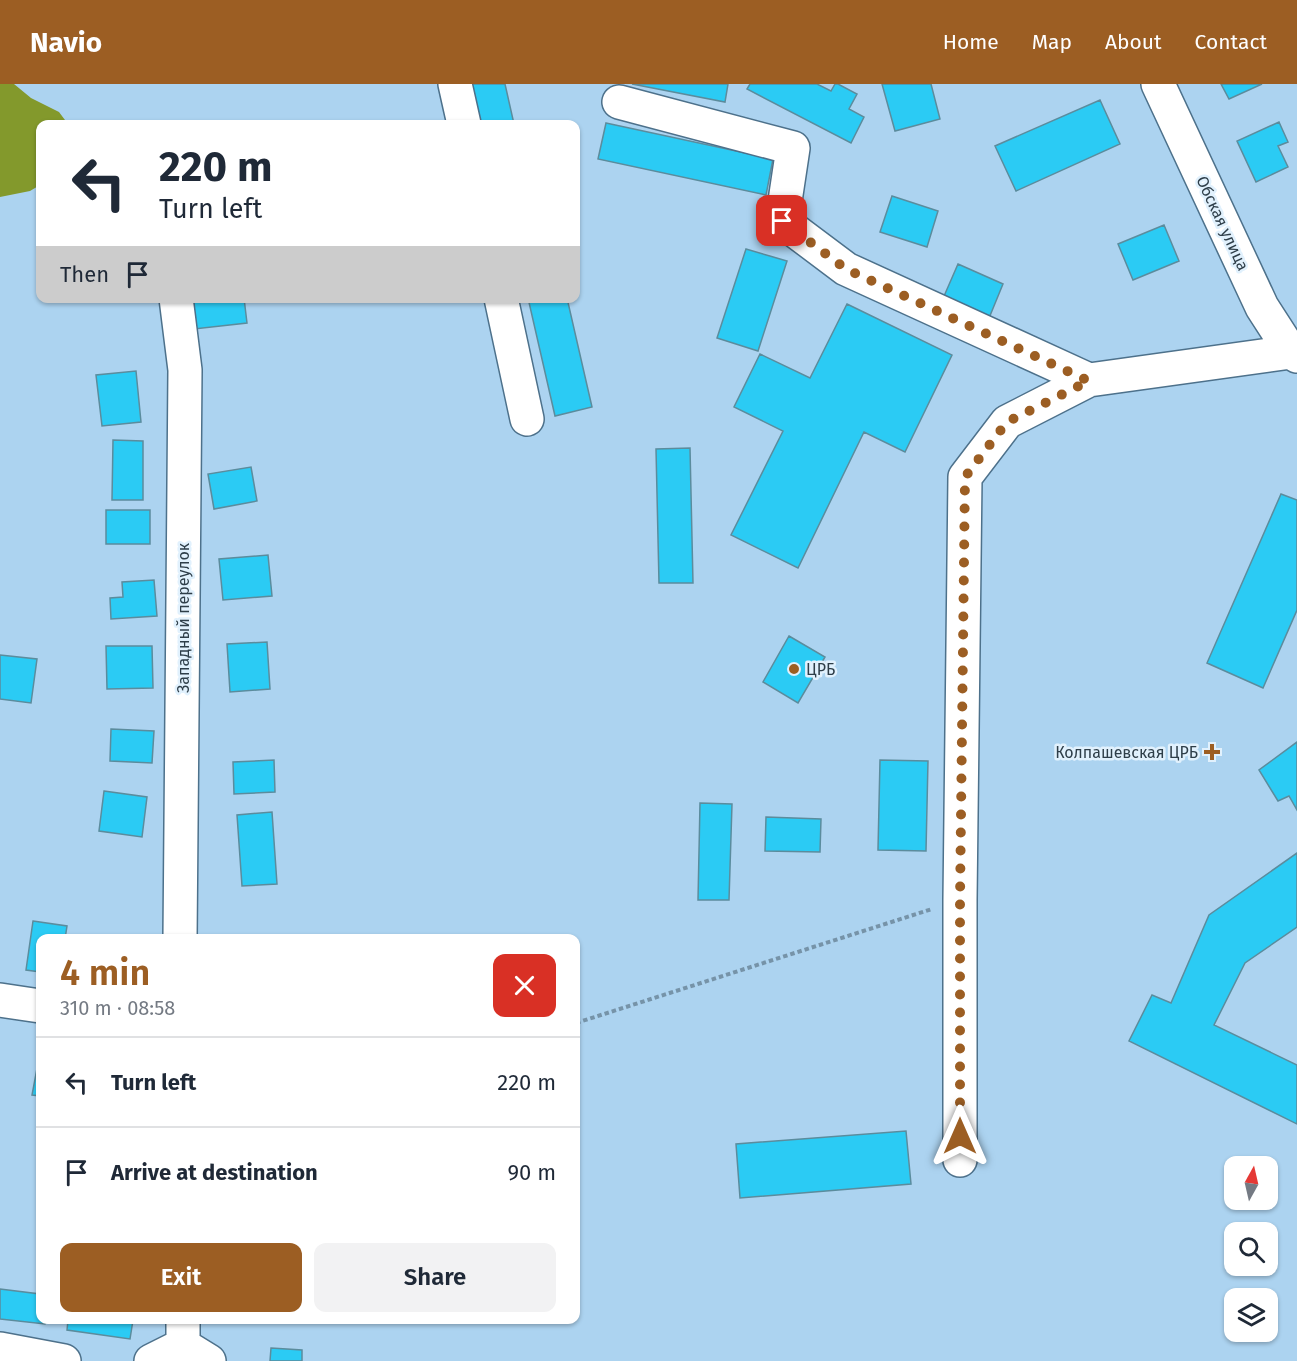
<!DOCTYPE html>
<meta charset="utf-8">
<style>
:root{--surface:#fff;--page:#f2f2f3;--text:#1f2937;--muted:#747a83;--line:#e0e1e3;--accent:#9c5e23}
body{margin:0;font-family:"Fira Sans",sans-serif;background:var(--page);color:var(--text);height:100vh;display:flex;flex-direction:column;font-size:22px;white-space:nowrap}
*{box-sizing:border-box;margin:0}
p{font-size:20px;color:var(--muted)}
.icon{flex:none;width:33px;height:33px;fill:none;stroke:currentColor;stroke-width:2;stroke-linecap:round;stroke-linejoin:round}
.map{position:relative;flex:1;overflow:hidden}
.panel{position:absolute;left:36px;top:850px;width:544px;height:390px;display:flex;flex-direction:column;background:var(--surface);border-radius:12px;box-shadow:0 2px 4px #0004}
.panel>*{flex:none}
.top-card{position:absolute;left:36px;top:36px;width:544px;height:183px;border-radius:12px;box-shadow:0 2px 4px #0004;background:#fff;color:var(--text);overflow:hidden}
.needle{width:39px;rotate:8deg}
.controls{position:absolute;left:1224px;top:1072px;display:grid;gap:12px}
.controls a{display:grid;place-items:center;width:54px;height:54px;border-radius:12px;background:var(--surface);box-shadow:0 2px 4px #0004;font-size:30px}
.pin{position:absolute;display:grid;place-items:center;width:51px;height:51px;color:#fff;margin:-26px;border-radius:12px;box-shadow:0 3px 9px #0006}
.me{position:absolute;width:66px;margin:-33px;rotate:0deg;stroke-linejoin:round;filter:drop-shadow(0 0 4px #0008)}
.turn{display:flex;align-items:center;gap:21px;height:126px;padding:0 24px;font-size:27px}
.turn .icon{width:78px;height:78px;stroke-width:2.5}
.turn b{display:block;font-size:42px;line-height:51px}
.then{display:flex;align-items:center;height:57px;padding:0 24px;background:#0003;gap:12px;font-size:22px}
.round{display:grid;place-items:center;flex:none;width:63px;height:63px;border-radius:12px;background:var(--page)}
.overview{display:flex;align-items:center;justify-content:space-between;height:102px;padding:0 24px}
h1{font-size:36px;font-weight:600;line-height:45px;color:var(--accent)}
.primary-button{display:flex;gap:12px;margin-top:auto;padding:12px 24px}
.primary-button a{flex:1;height:69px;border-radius:12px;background:var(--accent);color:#fff;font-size:24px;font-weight:600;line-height:69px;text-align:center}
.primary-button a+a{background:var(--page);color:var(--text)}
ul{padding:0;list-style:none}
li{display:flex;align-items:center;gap:18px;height:90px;padding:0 24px;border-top:2px solid var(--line)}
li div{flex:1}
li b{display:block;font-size:22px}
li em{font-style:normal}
header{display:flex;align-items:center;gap:36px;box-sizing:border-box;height:84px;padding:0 30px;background:var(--accent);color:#fff}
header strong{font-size:28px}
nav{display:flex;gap:33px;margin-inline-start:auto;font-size:21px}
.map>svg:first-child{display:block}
.forest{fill:#83992c}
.building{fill:#2bcbf4;stroke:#5b8c9d;stroke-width:1.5}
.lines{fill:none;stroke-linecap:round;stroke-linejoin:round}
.minor-casing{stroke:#4d718b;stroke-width:36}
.path{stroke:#7693a8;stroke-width:4;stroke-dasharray:4.5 3;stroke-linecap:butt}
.minor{stroke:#fff;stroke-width:33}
.route{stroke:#9c5e23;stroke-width:10;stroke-dasharray:0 18}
.poi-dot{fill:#9c5e23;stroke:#e1f1fd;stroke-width:2}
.labels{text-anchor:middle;stroke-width:5;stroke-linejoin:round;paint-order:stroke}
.street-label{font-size:16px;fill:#2e3e49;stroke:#e1f1fd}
.poi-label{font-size:16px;fill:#2e3e49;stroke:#e1f1fd;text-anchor:start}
</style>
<header>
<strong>Navio</strong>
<nav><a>Home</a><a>Map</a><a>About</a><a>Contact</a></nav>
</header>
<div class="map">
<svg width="1297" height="1277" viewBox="0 0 1297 1277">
<rect width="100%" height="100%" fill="#acd3f0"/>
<path class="forest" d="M0 0H14L31 14 59 28 68 40H40V101L30 107 0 113Z"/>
<path class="building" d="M463 0H505L514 40H472Z
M632 0H728L725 18Z
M750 0H817L831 7 835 0H838L857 10 849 25 864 33 851 59 747 5Z
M882 0H931L940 35 895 47Z
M1221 0H1262L1229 15Z
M1100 16 1120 60 1016 107 995 62Z
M1279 38 1288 58 1278 62 1288 83 1256 98 1237 57Z
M606 39 773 75 766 111 598 75Z
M892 112 938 127 927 163 880 148Z
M1164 141 1179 177 1133 196 1118 160Z
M746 165 787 177 758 267 717 254Z
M958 180 1003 200 987 239 941 219Z
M190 214H244L247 239 194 245Z
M528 214H567L592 323 555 332Z
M847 220 952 271 905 368 864 348 798 484 731 451 783 347 734 323 760 270 810 294Z
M136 287 141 338 102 342 96 291Z
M113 356 143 357V416H112Z
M690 364 693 499H659L656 365Z
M251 383 257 417 214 425 208 390Z
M1281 410 1297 416V526L1263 604 1207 579Z
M106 426H150V460H106Z
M268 471 272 512 223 516 219 475Z
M154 496 157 532 111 535 110 514 123 513 122 498Z
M789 552 825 573 798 619 763 598Z
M267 558 270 605 230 608 227 560Z
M106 562H152L153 604 107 605Z
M0 571 37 575 31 619 0 615Z
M111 645 154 647 152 679 110 677Z
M1297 658V726L1289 712 1278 717 1259 686Z
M274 676 275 708 234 710 233 678Z
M880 676 928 677 926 767 878 766Z
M104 707 147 713 142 753 99 747Z
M700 719 732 720 729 816H698Z
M272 728 277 800 242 802 237 731Z
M766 733 821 735 820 768 765 767Z
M1297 769V843L1245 879 1214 941 1297 981V1040L1129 957 1152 911 1171 919 1209 831Z
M33 837 67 842 65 855H40V888L26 886Z
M38 979 40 980V1012L32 1011Z
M906 1047 911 1100 740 1114 736 1060Z
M0 1205 40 1210V1236H46L45 1240 0 1235Z
M68 1236H133L130 1255 67 1246Z
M271 1264 302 1266V1277H270Z"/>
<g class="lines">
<defs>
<path id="minor" d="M455 0 464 40
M1158 0 1262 223 1291 268 1297 272
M619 18 793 64 782 137 846 185 1089 296
M176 214 185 286 180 855
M501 214 527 335
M0 916 40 922
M960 1076V816L965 393 1007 338 1089 296 1291 268
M183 1236V1261L209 1277
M0 1265 64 1277
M151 1277 183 1261"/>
</defs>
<use href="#minor" class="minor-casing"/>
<path class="path" d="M576 939 932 825"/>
<use href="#minor" class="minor"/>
</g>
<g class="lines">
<path class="route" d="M782 137 846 185 1089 297 1007 338 965 393 960 816V1052"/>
</g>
<g class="poi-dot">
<circle cx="794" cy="585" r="6"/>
<path d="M1209 659h6v6h6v6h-6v6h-6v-6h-6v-6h6z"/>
</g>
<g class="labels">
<g class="street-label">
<text transform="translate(1223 139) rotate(65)" y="6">Обская улица</text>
<text transform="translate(183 534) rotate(-90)" y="6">Западный переулок</text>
</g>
<g class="poi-label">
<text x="806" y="591">ЦРБ</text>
<text x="1198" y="674" text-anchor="end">Колпашевская ЦРБ</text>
</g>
</g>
</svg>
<div class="controls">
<a><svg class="needle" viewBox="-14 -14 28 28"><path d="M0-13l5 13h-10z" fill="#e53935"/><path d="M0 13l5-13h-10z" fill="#747a83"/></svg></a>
<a><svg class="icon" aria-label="search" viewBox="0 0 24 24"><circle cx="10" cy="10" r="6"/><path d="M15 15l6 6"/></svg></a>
<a><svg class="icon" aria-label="layers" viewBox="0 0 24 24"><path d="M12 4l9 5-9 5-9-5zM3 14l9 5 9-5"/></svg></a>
</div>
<div class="pin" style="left:782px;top:137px;background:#d93025"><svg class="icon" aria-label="arrive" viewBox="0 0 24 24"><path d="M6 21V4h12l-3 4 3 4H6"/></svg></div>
<svg class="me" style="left:960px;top:1052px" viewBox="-20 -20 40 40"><path d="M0-17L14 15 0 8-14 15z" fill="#9c5e23" stroke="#fff" stroke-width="4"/></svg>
<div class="top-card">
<div class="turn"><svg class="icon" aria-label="left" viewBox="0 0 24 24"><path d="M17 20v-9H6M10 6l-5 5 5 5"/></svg><div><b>220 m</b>Turn left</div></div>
<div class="then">Then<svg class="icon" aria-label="arrive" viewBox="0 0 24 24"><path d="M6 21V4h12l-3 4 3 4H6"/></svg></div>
</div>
<section class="panel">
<div class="overview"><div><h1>4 min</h1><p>310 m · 08:58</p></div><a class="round" style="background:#d93025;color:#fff"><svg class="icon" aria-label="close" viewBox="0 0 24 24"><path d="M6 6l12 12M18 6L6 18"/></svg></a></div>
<ul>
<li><svg class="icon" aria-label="left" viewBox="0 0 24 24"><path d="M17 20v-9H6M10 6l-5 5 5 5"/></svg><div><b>Turn left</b></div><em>220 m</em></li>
<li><svg class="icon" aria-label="arrive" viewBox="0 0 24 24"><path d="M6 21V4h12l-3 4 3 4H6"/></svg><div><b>Arrive at destination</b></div><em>90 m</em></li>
</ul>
<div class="primary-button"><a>Exit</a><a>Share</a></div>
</section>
</div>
